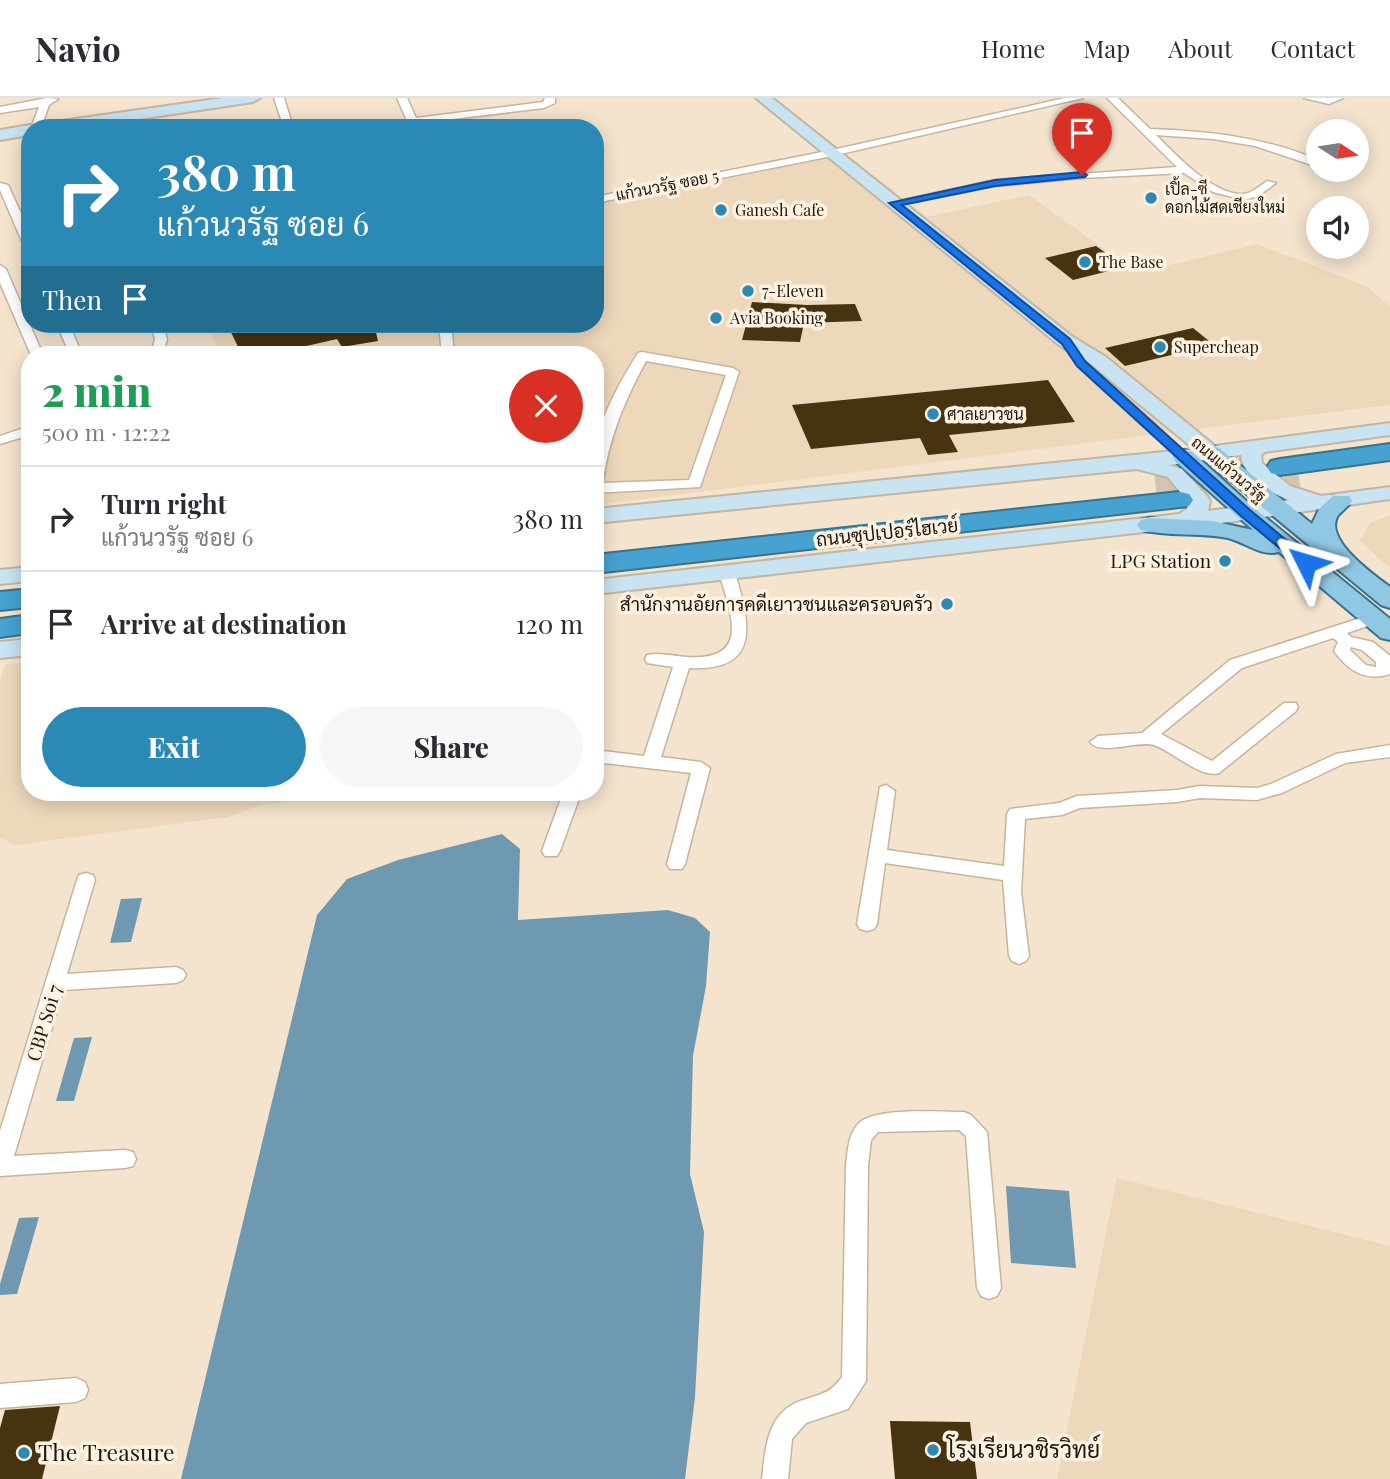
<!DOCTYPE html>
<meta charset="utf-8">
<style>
:root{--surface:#fff;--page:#f7f7f7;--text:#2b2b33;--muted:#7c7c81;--line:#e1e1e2;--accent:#2b89b5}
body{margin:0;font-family:"Playfair Display",Sarabun,serif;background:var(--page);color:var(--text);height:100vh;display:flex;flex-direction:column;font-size:26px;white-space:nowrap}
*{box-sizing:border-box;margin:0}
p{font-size:23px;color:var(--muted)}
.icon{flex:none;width:38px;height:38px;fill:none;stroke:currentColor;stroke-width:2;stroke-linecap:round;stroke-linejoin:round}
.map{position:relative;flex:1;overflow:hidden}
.sheet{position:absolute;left:21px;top:248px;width:583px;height:455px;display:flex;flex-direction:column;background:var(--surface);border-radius:28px;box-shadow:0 4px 18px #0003}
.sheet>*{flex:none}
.top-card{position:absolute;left:21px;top:21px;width:583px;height:214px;border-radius:28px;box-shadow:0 4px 18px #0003;background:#2b89b5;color:#fff;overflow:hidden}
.needle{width:46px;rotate:102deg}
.buttons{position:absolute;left:1306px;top:21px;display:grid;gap:14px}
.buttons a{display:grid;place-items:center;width:63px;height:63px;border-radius:50%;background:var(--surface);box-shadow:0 4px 18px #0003;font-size:35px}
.pin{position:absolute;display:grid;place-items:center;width:60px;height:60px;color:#fff;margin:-72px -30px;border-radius:50% 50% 50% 0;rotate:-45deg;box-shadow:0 0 7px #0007}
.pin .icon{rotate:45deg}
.me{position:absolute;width:77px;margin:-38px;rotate:310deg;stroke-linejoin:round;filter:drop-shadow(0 0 5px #0008)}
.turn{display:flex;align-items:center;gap:24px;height:147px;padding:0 21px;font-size:32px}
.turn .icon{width:91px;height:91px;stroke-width:2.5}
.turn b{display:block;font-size:49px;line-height:60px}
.then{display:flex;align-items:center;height:66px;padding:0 21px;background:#0003;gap:14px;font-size:26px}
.round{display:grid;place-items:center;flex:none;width:74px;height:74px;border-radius:37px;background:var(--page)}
.headline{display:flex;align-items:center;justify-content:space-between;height:119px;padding:0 21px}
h1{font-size:42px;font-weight:800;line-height:52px;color:#1e9e55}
.button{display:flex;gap:14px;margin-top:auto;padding:14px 21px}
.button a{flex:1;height:80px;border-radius:42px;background:var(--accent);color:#fff;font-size:28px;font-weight:800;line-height:80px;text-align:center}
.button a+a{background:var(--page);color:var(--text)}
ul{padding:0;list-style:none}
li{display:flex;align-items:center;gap:21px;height:105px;padding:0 21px;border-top:2px solid var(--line)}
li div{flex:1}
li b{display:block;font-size:26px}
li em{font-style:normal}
header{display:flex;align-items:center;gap:42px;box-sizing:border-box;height:98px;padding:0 35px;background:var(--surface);border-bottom:2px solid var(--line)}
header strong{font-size:33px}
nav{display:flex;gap:38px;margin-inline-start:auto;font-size:24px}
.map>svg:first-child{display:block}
.built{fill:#edd8bc}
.water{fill:#6f99b1}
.building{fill:#483311}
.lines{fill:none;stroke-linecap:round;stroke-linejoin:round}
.highway-tunnel{stroke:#d4c5b2;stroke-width:26;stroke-dasharray:26 13;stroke-linecap:butt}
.street-casing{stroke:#c4b5a0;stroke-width:3}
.secondary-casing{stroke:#c4b5a0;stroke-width:4}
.primary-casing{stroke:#38728d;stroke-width:4}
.highway-casing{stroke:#38728d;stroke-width:4}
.street{fill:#fff;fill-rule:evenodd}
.secondary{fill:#c8e3f1;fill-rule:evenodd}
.primary{fill:#90c7e3;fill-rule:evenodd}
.highway{fill:#46a2d0;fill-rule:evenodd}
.route{fill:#1a73e8;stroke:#114b97;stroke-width:2}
.poi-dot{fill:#2b89b5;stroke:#fff2e0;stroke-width:2.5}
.labels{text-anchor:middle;stroke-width:7;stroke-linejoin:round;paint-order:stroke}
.far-street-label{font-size:16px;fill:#1e1810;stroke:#fff2e0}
.far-poi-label{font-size:16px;fill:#1e1810;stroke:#fff2e0;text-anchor:start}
.street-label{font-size:19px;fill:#1e1810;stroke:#fff2e0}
.poi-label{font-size:19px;fill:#1e1810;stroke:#fff2e0;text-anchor:end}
.near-poi-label{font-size:23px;fill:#1e1810;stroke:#fff2e0;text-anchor:start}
</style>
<header>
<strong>Navio</strong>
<nav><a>Home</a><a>Map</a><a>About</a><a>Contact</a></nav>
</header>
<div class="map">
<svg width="1390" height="1381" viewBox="0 0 1390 1381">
<rect width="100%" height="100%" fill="#f4e4ce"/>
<path class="built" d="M845 55 927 119 1029 97 1137 175 1257 146 1368 189 1390 209V307L595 407V257H214L219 253 207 226H595V104Z
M1390 417V470L1360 443 1370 425Z
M30 564V695H348L261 707 228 719 16 747 0 740V585L5 567Z
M1117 1080 1390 1148V1381H1057Z"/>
<path class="water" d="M502 736 520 751 518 822 668 812 695 820 710 834 706 888 693 958 690 1076 704 1134 695 1299 685 1381H181L317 817 347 781 398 762Z
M142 800 131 844 110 845 121 801Z
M92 939 74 1003H56L74 940Z
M1006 1088 1069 1093 1076 1170 1011 1165Z
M39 1119 17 1196 0 1197V1186L19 1120Z"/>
<path class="building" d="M1096 148 1125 169 1073 182 1045 160Z
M752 204 807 207 855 206 862 223 804 225 800 244 742 242Z
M227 226H374L378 243 342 249 337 241 267 257H242Z
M1193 230 1214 247 1125 268 1105 250Z
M1048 282 1075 324 949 337 958 354 928 357 920 340 811 351 792 307Z
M60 1308 42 1381H0V1330L5 1312Z
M890 1323 970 1324 977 1381H895Z"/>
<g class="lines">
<path class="highway-tunnel" d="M1155 383 1268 370
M1247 394 1300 387"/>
<defs>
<path id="street" d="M47 0 58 1 49 7 41 30H31L39 9 0 15V9Z
M274 0H284L292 26 301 30H284Z
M397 0H407L416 20 543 4 545 0H555V5L544 10 412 26 407 23Z
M1065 0H1083L832 58 595 105V99L832 52Z
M1107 0H1118L1150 31C1208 33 1264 39 1318 62V69L1255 48 1213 41 1156 37C1175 56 1218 103 1248 95 1255 92 1261 87 1267 83L1276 85 1258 98 1244 102 1213 94 1184 75 1082 80 995 88 894 108 889 105 995 82 1177 69Z
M1304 0H1343L1329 6Z
M1324 72H1337L1342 76 1337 79Z
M0 85 8 87 30 135V151L24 148 0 92Z
M0 167 6 171 43 257H31L0 185Z
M57 226H69L82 257H70Z
M151 226H163L167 241 163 257H151L155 241Z
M434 226H446L452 236 454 257H442L440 236Z
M642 254 733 270 739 274 700 389 595 395C595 381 593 365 595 351 600 319 621 282 638 255ZM646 263 726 277 689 382 603 385C608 341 625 302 646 263Z
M30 328V337L0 346V338Z
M727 470 735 475C750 525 762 574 689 570L661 659 701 664 710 670 685 766 682 771H670L667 766 691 675 595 664V652L644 658 673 569 647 565 645 561 647 557C659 554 673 558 686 559 751 563 732 518 719 475Z
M1373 516 1379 518 1381 521 1379 524 1347 535 1351 539 1373 544 1390 558V576C1366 584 1348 573 1334 553L1338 544 1333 540 1242 570 1161 636 1212 663 1284 605H1296L1298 609 1296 613 1219 675C1201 681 1172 653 1154 647 1138 642 1100 658 1090 644L1098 638 1142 635 1230 562ZM1351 549 1362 552 1376 564V569L1366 567 1350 552Z
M1390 647V659L1345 665 1282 695 1257 702 1200 700 1177 704 1080 710 1062 717 1025 721 1021 794 1029 858 1026 863 1019 866 1012 863 1009 858 1003 782 885 765 877 826 874 831 867 833 860 831 857 826 880 689 886 687 895 693 887 752 1004 768 1007 716 1010 711 1059 705 1077 698 1177 692 1200 688 1257 690 1271 686 1336 656Z
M563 695H581L560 753 557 758H545L542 753Z
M86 775 93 777 95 782 67 876 176 869 183 872 186 877 183 882 176 885 63 892 14 1058 125 1052 133 1054 136 1061 133 1068 125 1070 0 1078V1033L77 782 79 777Z
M964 1014 971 1017 987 1034 1001 1190 997 1198 989 1201 981 1198 977 1190 966 1038 959 1032 878 1034 871 1042 868 1067 866 1283 848 1311 806 1325 792 1341 788 1381H762C766 1347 767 1312 806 1301 824 1295 830 1295 842 1279L846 1067C848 1053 848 1036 859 1025 876 1009 940 1014 964 1014Z
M76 1280 85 1284 88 1292 85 1300 76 1304 0 1310V1286Z"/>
<path id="secondary" d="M223 0H260L253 4 80 30H40L47 25Z
M756 0H772L1073 239 1106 259 1215 348 1390 325V337L1265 354 1261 357 1262 365 1290 388 1321 398 1390 389V401L1215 426 595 496V482L1179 416 1187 411 1188 404 1168 379 1137 371 595 425V411L1194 351 1092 267 1059 247ZM1241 357C1243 379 1271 396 1290 402L1208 413 1210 403 1207 398 1182 371 1169 367Z
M30 27 36 30H30V37L0 42V32Z
M30 469V483L0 486V472Z
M30 541V557L0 560V544Z"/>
<path id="primary" d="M1211 348 1219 350 1312 426 1319 411 1333 398H1349L1352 403C1348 409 1341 413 1337 419 1325 443 1374 477 1390 489V510L1381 507 1203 360 1200 355 1203 350Z
M1184 352 1192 354 1254 410 1390 521V542L1381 540 1279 454C1261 459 1245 444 1228 440 1199 434 1169 439 1141 432L1137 427 1141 422 1149 420 1212 423 1253 432 1176 364 1173 359 1176 354Z"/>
<path id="highway" d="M1390 346V362L1280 377 1271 375 1267 369 1271 363 1280 361Z
M1179 394 1189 396 1193 402 1189 408 595 475V457Z
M30 491V509L0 512V494Z
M30 517V535L0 539V521Z"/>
</defs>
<use href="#street" class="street-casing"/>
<use href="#secondary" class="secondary-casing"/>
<use href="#primary" class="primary-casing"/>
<use href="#highway" class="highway-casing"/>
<use href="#street" class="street"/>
<use href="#secondary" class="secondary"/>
<use href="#primary" class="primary"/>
<use href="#highway" class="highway"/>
</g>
<path class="route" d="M1082 74 1087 77 1085 79 995 88 902 107 1070 241 1085 263 1250 412 1310 462V468H1301L1241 418 1077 268 1062 246 889 105 995 82Z"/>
<g class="poi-dot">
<circle cx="1151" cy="100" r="7"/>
<circle cx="721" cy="112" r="7"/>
<circle cx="1085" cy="164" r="7"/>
<circle cx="748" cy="193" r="7"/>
<circle cx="716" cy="220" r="7"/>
<circle cx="1160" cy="249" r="7"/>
<circle cx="933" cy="316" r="7"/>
<circle cx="1225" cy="463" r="7"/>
<circle cx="947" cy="506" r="7"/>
<circle cx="933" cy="1352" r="7"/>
<circle cx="24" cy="1355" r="7"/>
</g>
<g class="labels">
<g class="far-street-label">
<text transform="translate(667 87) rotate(-11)" y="6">แก้วนวรัฐ ซอย 5</text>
<text transform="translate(1229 371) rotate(40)" y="6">ถนนแก้วนวรัฐ</text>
</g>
<g class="far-poi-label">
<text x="1165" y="97">เปิ้ล-ซี<tspan x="1165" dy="18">ดอกไม้สดเชียงใหม่</tspan></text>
<text x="735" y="118">Ganesh Cafe</text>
<text x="1099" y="170">The Base</text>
<text x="762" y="199">7-Eleven</text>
<text x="730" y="226">Avia Booking</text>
<text x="1174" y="255">Supercheap</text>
<text x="947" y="322">ศาลเยาวชน</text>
</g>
<g class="street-label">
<text transform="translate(887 434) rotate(-6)" y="7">ถนนซุปเปอร์ไฮเวย์</text>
<text transform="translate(44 925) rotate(-73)" y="7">CBP Soi 7</text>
</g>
<g class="poi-label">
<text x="1211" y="470">LPG Station</text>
<text x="933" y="513">สำนักงานอัยการคดีเยาวชนและครอบครัว</text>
</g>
<g class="near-poi-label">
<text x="947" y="1360">โรงเรียนวชิรวิทย์</text>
<text x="38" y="1363">The Treasure</text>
</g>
</g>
</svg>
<div class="buttons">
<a><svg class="needle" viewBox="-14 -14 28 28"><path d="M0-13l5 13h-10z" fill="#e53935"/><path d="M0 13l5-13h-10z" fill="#7c7c81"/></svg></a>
<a><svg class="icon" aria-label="sound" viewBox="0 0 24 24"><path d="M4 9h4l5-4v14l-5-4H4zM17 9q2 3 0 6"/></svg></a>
</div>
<div class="pin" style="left:1082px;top:77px;background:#d93025"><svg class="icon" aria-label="arrive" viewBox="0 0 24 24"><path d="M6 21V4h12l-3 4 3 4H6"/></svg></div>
<svg class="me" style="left:1306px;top:465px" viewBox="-20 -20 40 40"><path d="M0-17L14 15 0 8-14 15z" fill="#1a73e8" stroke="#fff" stroke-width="4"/></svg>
<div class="top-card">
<div class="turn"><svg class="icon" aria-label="right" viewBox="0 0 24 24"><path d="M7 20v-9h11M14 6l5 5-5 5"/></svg><div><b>380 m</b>แก้วนวรัฐ ซอย 6</div></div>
<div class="then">Then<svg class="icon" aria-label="arrive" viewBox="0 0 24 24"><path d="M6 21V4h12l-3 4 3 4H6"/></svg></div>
</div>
<section class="sheet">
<div class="headline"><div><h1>2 min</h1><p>500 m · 12:22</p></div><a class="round" style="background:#d93025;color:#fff"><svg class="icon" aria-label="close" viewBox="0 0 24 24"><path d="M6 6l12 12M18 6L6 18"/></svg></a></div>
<ul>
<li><svg class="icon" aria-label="right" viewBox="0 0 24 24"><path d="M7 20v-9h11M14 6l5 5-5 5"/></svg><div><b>Turn right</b><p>แก้วนวรัฐ ซอย 6</p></div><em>380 m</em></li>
<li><svg class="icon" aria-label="arrive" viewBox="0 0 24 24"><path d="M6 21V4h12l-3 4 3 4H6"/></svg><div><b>Arrive at destination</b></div><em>120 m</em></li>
</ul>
<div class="button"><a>Exit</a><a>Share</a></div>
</section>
</div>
